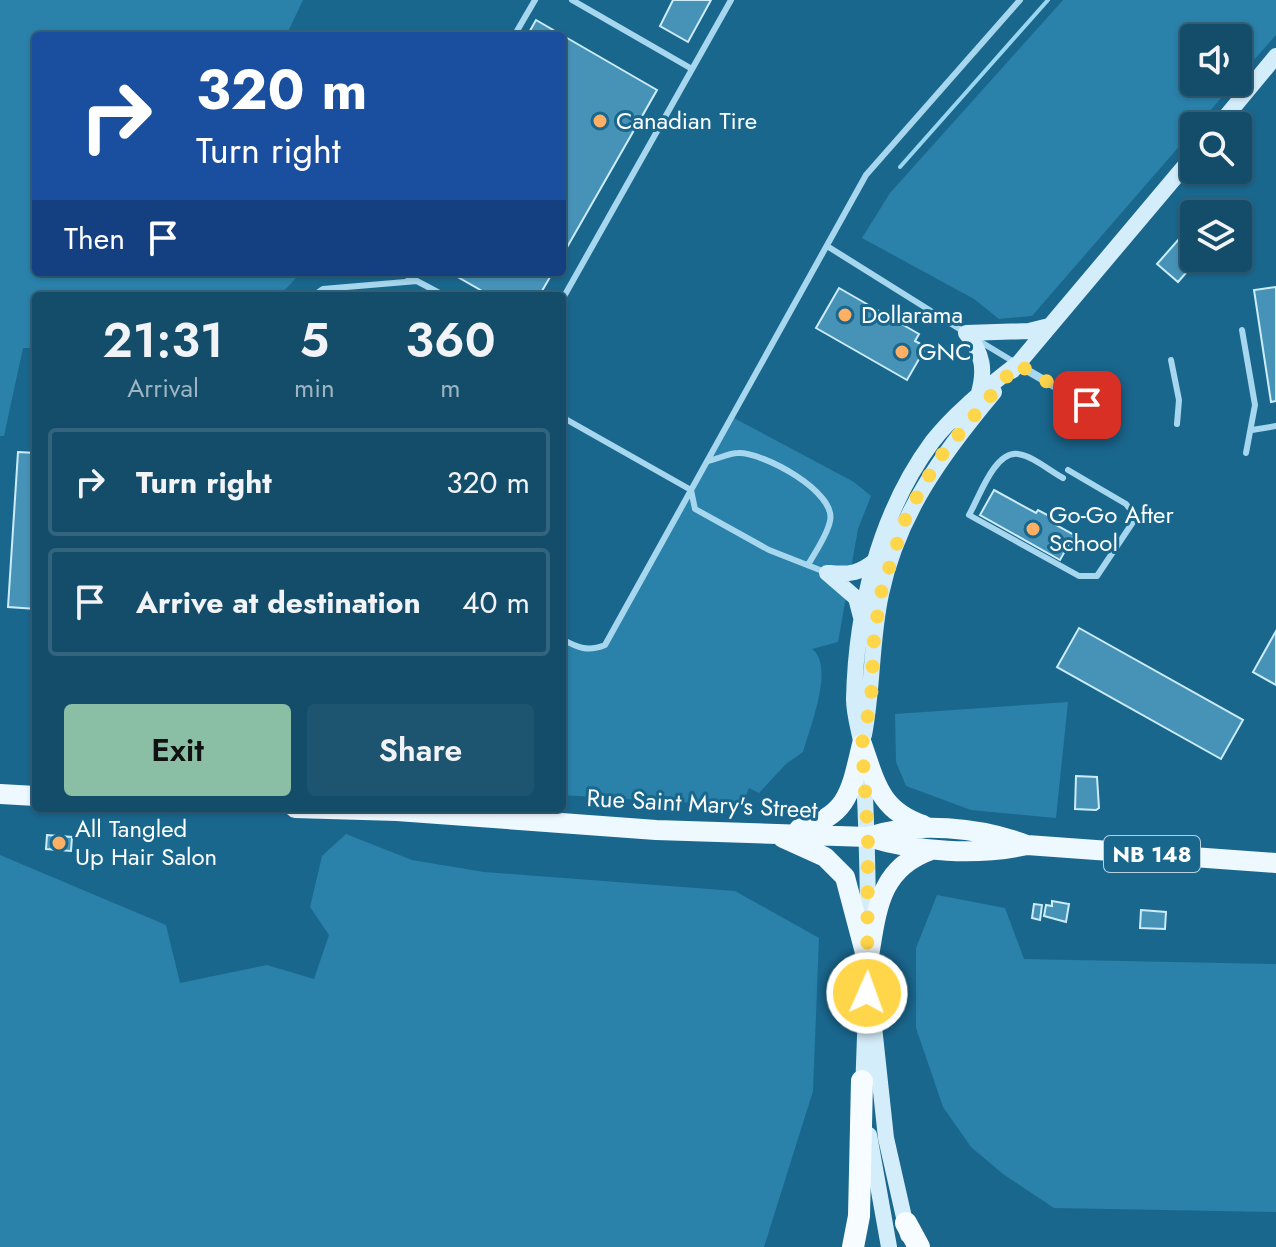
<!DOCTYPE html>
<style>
:root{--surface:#144d6a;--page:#1d5470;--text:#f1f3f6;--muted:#9db4c1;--line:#33647e;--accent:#8abfa5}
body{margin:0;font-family:Jost,sans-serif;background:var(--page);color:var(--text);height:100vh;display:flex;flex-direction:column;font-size:30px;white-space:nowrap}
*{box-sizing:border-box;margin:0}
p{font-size:26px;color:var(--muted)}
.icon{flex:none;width:44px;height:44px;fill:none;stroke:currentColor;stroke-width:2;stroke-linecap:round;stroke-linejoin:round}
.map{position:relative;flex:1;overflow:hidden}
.side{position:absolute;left:32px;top:292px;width:534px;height:520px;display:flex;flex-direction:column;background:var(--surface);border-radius:8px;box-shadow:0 2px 6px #0004,0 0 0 2px var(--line)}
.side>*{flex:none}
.guide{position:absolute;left:32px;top:32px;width:534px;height:244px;border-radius:8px;box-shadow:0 2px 6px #0004,0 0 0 2px var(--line);background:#1a4fa0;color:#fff;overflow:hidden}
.buttons{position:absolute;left:1180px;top:24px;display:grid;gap:16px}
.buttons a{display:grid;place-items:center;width:72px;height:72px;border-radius:8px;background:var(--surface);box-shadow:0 2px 6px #0004,0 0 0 2px var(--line);font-size:40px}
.pin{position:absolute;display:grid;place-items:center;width:68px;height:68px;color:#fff;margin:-34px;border-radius:16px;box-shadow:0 4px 12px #0006}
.me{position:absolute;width:88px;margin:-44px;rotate:2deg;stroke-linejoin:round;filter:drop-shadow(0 0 6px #0008)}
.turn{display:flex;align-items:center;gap:28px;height:168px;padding:0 32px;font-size:36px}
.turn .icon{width:104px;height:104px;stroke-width:2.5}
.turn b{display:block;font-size:56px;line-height:68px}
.then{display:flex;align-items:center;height:76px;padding:0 32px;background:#0003;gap:16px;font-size:30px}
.eta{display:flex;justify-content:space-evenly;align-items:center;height:136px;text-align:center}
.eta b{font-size:48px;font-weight:600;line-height:56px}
.action{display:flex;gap:16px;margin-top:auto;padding:16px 32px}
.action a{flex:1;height:92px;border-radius:8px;background:var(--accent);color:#111;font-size:32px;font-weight:600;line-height:92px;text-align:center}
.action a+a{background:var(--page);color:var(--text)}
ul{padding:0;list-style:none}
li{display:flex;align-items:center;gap:24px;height:108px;margin:0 16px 12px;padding:0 16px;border:4px solid var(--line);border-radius:8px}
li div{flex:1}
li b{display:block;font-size:30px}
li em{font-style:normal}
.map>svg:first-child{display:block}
.green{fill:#2a81aa}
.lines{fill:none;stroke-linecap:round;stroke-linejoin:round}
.stream{stroke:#99d6f0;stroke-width:4}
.building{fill:#4793b8;stroke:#cdecfa;stroke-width:2}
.service{stroke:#a7d7ee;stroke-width:6}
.minor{stroke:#a7d7ee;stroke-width:8}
.secondary{stroke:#d4edfa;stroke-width:16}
.primary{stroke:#eef8ff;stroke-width:20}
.trunk{stroke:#f6fcff;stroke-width:22}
.route{stroke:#ffd54a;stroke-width:14;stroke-dasharray:0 25.2}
.poi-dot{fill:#ffaf64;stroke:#1a678e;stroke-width:3}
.labels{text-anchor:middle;stroke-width:6;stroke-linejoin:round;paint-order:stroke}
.shield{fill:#1a678e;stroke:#bad1dd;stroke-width:2}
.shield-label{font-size:22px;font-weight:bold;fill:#fff}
.poi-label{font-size:24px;fill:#fff;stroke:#1a678e;text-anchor:start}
.street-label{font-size:24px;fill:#fff;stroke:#1a678e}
</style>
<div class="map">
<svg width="1276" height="1247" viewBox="0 0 1276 1247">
<rect width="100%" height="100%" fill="#1a678e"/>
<path class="green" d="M0 0H303L286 36H36V272H302L279 296H36V348H23L4 436H0Z
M1063 0H1276V35L1238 78V38H1194V82H1235L1032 316 999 319 974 299 862 238 890 193Z
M732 417 854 482 871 496 858 529 838 642 812 649C835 666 810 727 803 752L786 764 759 793 749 788 742 806 562 795V639L577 648 605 645Z
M1068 702 1056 818 971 810 906 786 896 762 895 714Z
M346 834 412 860 484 872 735 891 819 938 813 1091 764 1247H0V855L166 925 180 983 267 965 314 979 329 935 310 907 322 856Z
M937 895 1005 908 1024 959 1276 964V1212L1054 1208 1003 1174 971 1147 943 1107 916 1028V948Z"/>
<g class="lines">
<path class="stream" d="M900 167 1048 0"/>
</g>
<path class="building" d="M711 0 688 42 660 26 673 0Z
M536 20 657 90 562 256V36H527Z
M1194 222V258H1199L1178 282 1157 264Z
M449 272H553L539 296H491Z
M449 272H553L539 296H491Z
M1276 287V401L1271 402 1254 290Z
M839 288 919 334 915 341 926 347 907 380 816 328Z
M18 452 36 453V609L8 607Z
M994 490 1036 513 1038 510 1053 518 1051 522 1074 535 1060 560 980 515Z
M1079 628 1243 720 1221 759 1057 667Z
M1276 631V685L1253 672Z
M1076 776 1097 777 1099 808 1096 810 1075 809Z
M47 835 72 837 71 851 46 849Z
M1052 901 1069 904 1066 922 1044 916 1046 905 1052 906Z
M1034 904 1042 905 1040 920 1032 918Z
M1141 910 1166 912 1165 929 1140 928Z"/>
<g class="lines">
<path class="service" d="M572 0 692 69
M514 36 535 0
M827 246 966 333
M400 272 445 296
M313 296 323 289 417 281
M562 300 731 0
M1242 330 1255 405 1246 453
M976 339 1014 362
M1171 360 1179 400 1177 424
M562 417 691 490 695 509 769 550 825 572
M1252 430 1276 426
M708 461C718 459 729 453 738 453 763 452 837 492 830 521 827 536 815 552 808 565
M1063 478C1050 471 1033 456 1018 454 994 451 979 498 969 515L1079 576H1097L1133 522V513L1126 504 1068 470
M562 639C578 648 588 652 605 645L866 175 1020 0"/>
<path class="minor" d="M1018 365 1087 405 1115 411"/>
<path class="secondary" d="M1218 126 1276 56
M966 333 1029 331 1049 326
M966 333C983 353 986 370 978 396
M1012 371 1194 155
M827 573 856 598 861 617
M830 573C850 575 860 573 876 560
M864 735C873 688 871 640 881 594 898 514 943 453 994 392
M868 929C868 870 866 812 863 753 861 735 854 717 854 699 856 610 879 514 932 442 956 411 987 388 1017 364
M873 1017 886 1138 908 1235
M863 1092 868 952
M869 1135 889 1247"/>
<path class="primary" d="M862 744C876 784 880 810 923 825
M0 794 36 796
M295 808 397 811 656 830 868 837C917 852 977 856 1027 845
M799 829C849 816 851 790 862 744
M868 837C916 821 979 827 1027 845L1276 863
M783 838 825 857 845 877 868 964
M869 956C877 908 880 868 931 850"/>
<path class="trunk" d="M906 1223 919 1247
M853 1247 859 1216 862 1081"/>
</g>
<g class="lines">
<path class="route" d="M867 993 868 837 862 744 871 701 874 638 881 593 904 522 921 489 941 456 1017 364 1087 405"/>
</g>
<g class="poi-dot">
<circle cx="600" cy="121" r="8"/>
<circle cx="845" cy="315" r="8"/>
<circle cx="902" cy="352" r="8"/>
<circle cx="1033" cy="529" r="8"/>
<circle cx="59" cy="843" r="8"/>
</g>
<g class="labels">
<rect class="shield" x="1104" y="836" width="96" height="36" rx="6"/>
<g class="shield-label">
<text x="1152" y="862">NB 148</text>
</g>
<g class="poi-label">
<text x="616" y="129">Canadian Tire</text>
<text x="861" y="323">Dollarama</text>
<text x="918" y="360">GNC</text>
<text x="1049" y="523">Go-Go After<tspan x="1049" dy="28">School</tspan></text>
<text x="75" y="837">All Tangled<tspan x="75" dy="28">Up Hair Salon</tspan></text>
</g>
<g class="street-label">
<text transform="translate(702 804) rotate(3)" y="8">Rue Saint Mary's Street</text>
</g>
</g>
</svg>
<div class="buttons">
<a><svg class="icon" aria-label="sound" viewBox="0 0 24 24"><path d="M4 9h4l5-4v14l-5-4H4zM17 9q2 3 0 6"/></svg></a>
<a><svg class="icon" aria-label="search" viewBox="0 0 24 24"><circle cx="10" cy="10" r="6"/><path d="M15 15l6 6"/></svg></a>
<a><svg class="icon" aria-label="layers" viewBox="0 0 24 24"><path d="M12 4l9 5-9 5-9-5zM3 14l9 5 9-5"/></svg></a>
</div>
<div class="pin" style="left:1087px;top:405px;background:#d93025"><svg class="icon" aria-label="arrive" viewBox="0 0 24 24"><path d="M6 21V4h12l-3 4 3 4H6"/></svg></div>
<svg class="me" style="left:867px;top:993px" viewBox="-20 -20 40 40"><circle r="17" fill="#ffd54a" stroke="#fff" stroke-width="3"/><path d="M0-11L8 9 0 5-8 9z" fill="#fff"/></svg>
<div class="guide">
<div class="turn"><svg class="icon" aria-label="right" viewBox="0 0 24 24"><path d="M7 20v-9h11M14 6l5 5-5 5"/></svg><div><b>320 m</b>Turn right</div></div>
<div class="then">Then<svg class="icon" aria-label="arrive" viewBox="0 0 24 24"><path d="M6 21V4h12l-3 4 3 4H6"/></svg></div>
</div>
<section class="side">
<div class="eta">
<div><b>21:31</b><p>Arrival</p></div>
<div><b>5</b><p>min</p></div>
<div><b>360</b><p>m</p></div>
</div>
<ul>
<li><svg class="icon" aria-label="right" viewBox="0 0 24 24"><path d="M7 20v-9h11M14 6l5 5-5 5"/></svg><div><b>Turn right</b></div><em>320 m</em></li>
<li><svg class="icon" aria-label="arrive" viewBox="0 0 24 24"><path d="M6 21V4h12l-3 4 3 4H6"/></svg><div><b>Arrive at destination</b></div><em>40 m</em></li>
</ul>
<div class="action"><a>Exit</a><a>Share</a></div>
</section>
</div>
